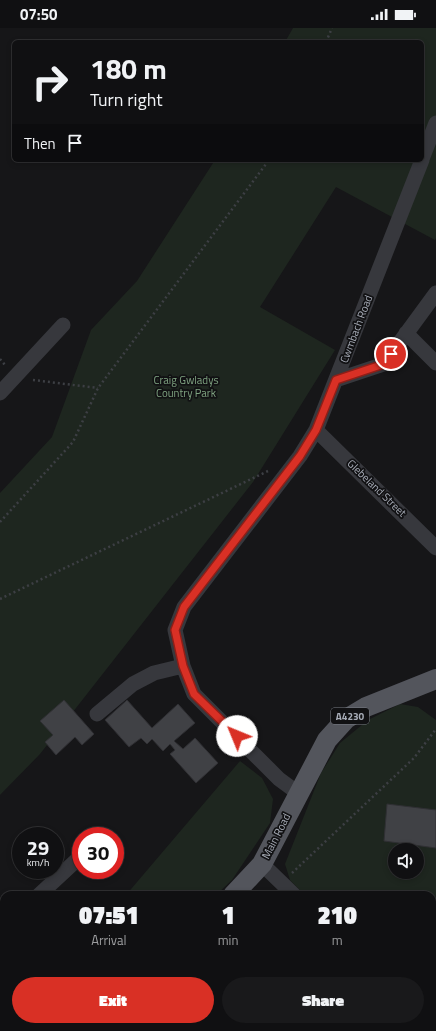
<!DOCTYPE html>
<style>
:root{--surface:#101012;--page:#19191b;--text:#f1f3f6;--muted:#9c9d9f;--line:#303032;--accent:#d93025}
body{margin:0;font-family:"Titillium Web",sans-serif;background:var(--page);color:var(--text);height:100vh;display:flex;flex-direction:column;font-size:15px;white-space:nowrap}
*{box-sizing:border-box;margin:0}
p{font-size:13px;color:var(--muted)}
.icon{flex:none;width:22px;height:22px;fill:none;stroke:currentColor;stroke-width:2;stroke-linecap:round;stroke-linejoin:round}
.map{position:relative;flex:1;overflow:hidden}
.panel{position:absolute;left:0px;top:863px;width:436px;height:140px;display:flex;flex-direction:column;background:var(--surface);border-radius:12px 12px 0 0;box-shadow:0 2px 6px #0003,0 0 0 1px var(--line)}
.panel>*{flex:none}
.banner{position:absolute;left:12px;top:12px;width:412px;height:122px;border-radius:6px;box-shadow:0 2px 6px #0003,0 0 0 1px var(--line);background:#101012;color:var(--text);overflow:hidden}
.tools{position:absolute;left:388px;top:815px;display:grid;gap:8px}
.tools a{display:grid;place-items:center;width:36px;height:36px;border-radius:50%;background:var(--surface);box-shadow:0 2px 6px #0003,0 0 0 1px var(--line);font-size:20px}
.speed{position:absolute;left:12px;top:799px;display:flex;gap:8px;font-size:20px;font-weight:700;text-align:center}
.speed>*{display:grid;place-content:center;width:52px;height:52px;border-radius:50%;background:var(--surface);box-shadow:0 2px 6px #0003,0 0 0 1px var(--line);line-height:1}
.speed small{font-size:10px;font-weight:400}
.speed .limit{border:6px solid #d22;background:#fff;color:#111}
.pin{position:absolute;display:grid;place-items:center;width:34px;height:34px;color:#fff;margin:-17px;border:2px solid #fff;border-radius:50%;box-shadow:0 1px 4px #0007}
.me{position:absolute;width:44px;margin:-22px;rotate:315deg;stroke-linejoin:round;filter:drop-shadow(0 0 3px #0008)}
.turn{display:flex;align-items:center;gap:14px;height:84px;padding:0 12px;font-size:18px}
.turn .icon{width:52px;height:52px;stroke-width:2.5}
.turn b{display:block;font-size:28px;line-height:34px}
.then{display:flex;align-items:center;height:38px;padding:0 12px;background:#0003;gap:8px;font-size:15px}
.eta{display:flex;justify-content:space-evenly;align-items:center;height:68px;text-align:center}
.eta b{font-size:24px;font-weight:800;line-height:28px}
.button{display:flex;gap:8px;margin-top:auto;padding:8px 12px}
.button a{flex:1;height:46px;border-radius:24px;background:var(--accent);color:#fff;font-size:16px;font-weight:800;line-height:46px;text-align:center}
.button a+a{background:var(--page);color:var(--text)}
.status{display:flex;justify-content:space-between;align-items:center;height:28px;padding:0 20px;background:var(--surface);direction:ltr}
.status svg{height:11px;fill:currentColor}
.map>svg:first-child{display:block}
.green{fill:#1e261f;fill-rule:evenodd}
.building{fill:#404145;stroke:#303034}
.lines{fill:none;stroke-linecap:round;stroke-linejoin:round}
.path{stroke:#3d3f44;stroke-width:2.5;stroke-dasharray:2 3;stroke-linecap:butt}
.minor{stroke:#37383d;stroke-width:15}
.major{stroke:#53555c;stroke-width:20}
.route-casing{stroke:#8d1f18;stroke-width:10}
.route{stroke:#d93025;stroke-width:7}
.labels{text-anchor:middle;stroke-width:3.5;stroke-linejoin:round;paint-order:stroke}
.shield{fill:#111113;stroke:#7b7e86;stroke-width:1}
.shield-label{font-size:10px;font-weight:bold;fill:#a8adb8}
.street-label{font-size:11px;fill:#a8adb8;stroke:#111113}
.park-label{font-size:11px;fill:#7fa381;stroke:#111113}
</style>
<div class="status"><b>07:50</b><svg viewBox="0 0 49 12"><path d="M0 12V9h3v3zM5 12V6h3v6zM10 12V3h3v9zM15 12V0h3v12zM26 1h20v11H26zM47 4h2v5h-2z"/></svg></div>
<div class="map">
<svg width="436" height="1003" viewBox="0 0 436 1003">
<rect width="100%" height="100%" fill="#161618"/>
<path class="green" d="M293 0H436V210L435 212 336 159 260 279 335 322 253 454 40 726 0 767V465L52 409 91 302 137 253 215 132H422V14H285Z
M400 676 418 679 436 692V982L432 980V867H305L290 852 285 836 321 745 340 715 368 692ZM395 822H417V844H395Z
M240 733 262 750 273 771 270 795 232 852 216 867H126Z"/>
<path class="building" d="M64 672 94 706 82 717 75 709 56 727 45 714 53 707 40 693Z
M127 672 152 700 178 676 195 695 174 713 183 721 195 710 218 735 196 755 170 726 175 722 170 716 163 723 152 711 147 716 141 710 129 719 105 692Z
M387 776 436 782V820L384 813Z"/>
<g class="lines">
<path class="path" d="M326 14 332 0
M0 331 5 337
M33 352 98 360
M0 494 73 414 98 360 269 132
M0 571 268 443
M292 845 414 730 436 701"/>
<path class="minor" d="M422 131 436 95
M406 305 436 335
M336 352 384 336 436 265
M0 365 63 297
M316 402 436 520
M97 686 133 656 154 645 183 638
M298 765 279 751 194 666 183 638 175 602 184 579 300 428 316 402 422 132
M262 836 294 867
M39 867 81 828
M0 904 4 900
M418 999V1003"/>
<path class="major" d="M233 867 262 836 327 712 346 691 366 679 436 651
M81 1003 86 999"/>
</g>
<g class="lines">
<defs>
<path id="route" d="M237 708 194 666 183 638 175 602 184 579 300 428 316 402 336 352 384 336 391 326"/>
</defs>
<use href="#route" class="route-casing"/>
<use href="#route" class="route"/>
</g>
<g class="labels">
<rect class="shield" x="331" y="680" width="38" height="16" rx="3"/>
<g class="shield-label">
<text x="350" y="692">A4230</text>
</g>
<g class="street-label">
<text transform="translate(356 301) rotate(-69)" y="4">Cwmbach Road</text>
<text transform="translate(377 460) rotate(44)" y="4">Glebeland Street</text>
<text transform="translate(276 808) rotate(-63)" y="4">Main Road</text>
</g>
<g class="park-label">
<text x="186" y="356">Craig Gwladys<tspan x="186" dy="13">Country Park</tspan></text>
</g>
</g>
</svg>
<div class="tools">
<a><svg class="icon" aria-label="sound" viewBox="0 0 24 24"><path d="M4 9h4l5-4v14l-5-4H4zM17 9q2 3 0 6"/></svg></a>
</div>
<div class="speed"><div>29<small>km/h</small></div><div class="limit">30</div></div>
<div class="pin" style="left:391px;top:326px;background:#d93025"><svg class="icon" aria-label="arrive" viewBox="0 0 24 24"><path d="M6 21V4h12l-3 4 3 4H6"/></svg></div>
<svg class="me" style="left:237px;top:708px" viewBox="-20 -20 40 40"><circle r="19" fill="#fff"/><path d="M0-13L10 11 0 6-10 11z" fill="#d93025"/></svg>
<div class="banner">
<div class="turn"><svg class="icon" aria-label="right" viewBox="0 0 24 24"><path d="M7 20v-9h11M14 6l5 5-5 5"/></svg><div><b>180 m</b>Turn right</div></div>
<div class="then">Then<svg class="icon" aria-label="arrive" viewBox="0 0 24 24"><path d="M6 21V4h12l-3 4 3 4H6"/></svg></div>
</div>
<section class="panel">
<div class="eta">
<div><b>07:51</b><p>Arrival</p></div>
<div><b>1</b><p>min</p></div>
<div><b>210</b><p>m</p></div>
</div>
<div class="button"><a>Exit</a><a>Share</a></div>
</section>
</div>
